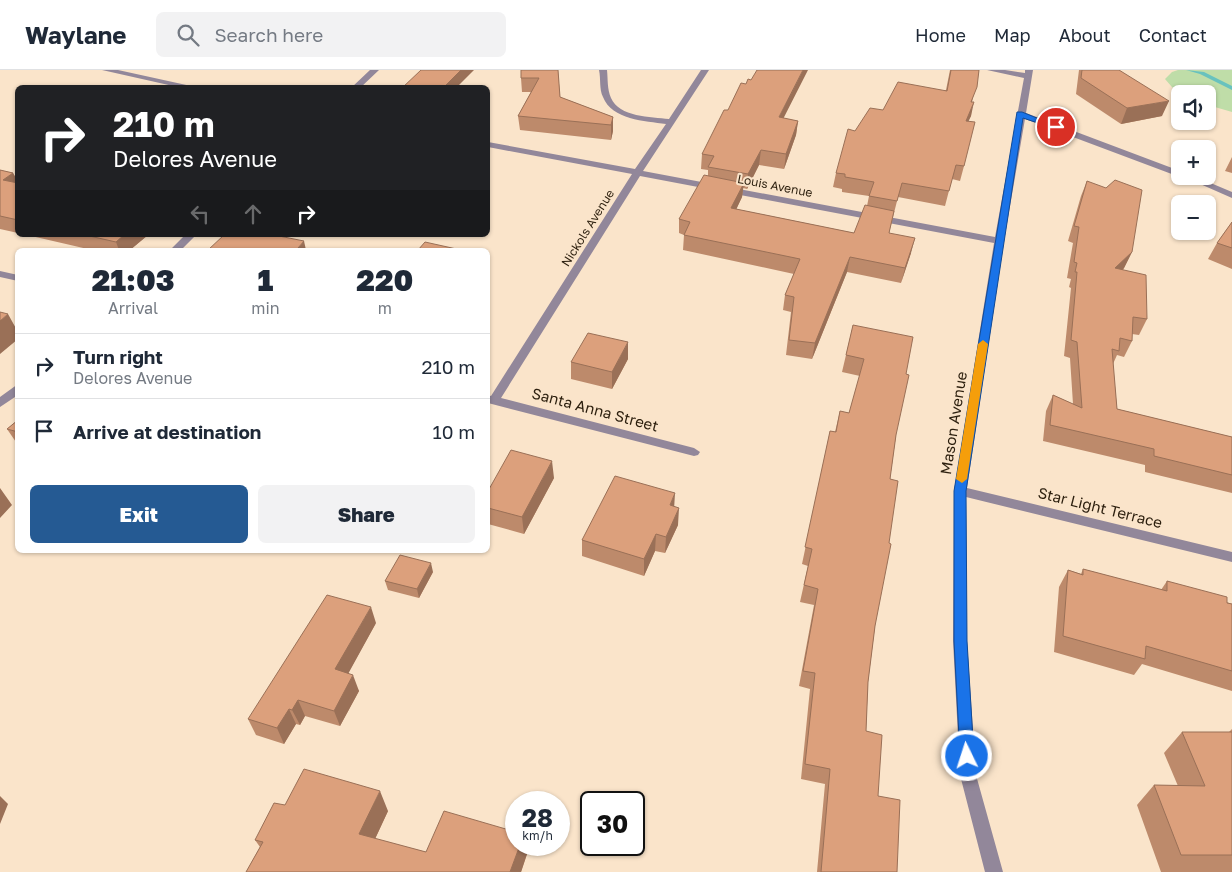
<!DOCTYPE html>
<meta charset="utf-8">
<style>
:root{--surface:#fff;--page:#f2f2f3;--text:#1f2937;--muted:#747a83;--line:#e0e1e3;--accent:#255a93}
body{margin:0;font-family:"Golos Text",sans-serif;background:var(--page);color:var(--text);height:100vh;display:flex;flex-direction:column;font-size:19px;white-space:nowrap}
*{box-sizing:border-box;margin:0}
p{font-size:16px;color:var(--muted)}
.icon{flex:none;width:28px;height:28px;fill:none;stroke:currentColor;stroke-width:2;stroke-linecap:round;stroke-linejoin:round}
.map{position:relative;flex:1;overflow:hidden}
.side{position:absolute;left:15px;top:178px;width:475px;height:305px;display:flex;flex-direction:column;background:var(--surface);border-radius:8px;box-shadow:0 1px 4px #0004}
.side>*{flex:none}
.top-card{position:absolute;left:15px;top:15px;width:475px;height:152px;border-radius:8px;box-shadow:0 1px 4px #0004;background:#202124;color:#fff;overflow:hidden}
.tools{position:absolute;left:1171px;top:15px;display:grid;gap:10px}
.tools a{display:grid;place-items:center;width:45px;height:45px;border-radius:8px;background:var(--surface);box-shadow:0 1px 4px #0004;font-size:25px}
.speed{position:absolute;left:505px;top:721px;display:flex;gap:10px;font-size:25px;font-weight:700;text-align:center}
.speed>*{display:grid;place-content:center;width:65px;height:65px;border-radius:50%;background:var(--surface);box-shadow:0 1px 4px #0004;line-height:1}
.speed small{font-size:12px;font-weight:400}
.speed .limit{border:2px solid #111;border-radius:8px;background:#fff;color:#111}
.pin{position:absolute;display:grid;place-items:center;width:42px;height:42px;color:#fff;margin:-21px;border:2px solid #fff;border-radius:50%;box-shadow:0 1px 5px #0007}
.me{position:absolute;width:55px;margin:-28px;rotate:356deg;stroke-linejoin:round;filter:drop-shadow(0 0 4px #0008)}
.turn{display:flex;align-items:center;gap:18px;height:105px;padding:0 15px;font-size:22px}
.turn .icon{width:65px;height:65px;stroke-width:2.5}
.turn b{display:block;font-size:35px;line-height:42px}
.lanes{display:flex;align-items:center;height:48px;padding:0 15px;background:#0003;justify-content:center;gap:25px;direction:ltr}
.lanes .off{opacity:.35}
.eta{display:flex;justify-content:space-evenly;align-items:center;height:85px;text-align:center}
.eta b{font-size:30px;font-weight:800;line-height:35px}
.cta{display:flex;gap:10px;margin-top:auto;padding:10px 15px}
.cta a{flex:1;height:58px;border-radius:8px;background:var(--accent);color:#fff;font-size:20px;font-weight:800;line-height:58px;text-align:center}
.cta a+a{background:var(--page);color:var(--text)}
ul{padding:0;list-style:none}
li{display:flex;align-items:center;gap:15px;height:65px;padding:0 15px;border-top:1px solid var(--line)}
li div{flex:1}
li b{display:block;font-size:19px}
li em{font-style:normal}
header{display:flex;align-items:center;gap:30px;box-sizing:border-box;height:70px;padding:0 25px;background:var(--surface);border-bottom:1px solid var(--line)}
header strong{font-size:24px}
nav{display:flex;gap:28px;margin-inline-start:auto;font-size:18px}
.search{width:350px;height:45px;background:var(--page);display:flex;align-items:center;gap:12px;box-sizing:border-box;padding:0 18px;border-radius:8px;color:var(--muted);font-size:19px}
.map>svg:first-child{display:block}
.green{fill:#bfdda8}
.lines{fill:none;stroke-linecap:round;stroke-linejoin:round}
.stream{fill:#68c2be;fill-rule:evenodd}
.street{fill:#92879a;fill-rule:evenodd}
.wall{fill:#bd8a6b}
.shaded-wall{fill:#9a7057}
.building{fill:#dca07c;stroke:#9a7057}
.route{fill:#1a73e8;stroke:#114b97}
.slow{fill:#f59e0b}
.labels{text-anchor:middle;stroke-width:4;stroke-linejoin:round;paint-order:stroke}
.far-street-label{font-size:12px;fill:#2c1f0e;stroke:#fae4ca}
.street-label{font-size:15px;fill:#2c1f0e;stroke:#fae4ca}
</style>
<header>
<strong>Waylane</strong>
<div class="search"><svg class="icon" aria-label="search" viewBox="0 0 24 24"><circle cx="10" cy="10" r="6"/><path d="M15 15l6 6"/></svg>Search here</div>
<nav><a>Home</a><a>Map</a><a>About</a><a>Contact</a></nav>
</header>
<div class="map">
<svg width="1232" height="802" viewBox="0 0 1232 802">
<rect width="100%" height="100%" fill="#fae4ca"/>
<path class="green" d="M1178 0H1232V42L1208 35V24H1178L1165 9 1172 2Z"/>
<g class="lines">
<path class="stream" d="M1186 0 1204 2 1232 16V20L1200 4Z"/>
<path class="street" d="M102 0H118L200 18H182Z
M370 0H379L360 18H351Z
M599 0H607C608 9 607 19 611 28 619 47 651 47 669 49L701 0H709L643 101 995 167 1024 8 987 0H1005L1025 3V0H1033L1026 43 1180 101V106H1194L1232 122V128L1182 106H1177L1025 49 1004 171 967 418 1232 482V492L966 427 967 571 976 705 1003 802H985L960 705 953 571 954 421 994 173 640 106 501 328 694 378 700 382 698 385 694 386 488 333V325L491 326 632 104 488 77V72L635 99 666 54C645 51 612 50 603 27 599 19 601 9 599 0Z
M185 165H196L181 180H170Z
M0 201 18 205V211L0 207Z
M18 314V325L0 337V327Z"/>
</g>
<path class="wall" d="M558 0 560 27 613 47V61L611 70 520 60 518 46 531 22H522L521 8Z
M950 0H979L972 32 971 46 968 51 964 96 960 111 952 109 945 136 898 127 889 163 911 183 901 213 847 202 812 289 786 285 791 242 783 240 785 225 794 204 683 180 684 165 679 163V149L708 106V100L701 99 702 84 728 40 798 51 796 65 784 99 759 95 747 119 743 118 742 127 736 139 854 163 867 136 869 126 842 122V119L833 117 836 103 855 61 883 40 946 20Z
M1079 0H1119L1162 46 1121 54 1076 24Z
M1232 87V103L1225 101Z
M0 100 13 103 18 112V163L0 159Z
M1087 111 1132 182 1123 200 1147 249 1139 265 1132 264V271L1124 287 1117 285 1113 294 1117 339 1232 367V423L1145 402V395L1043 371 1046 341 1053 325 1073 334 1070 288 1064 286 1071 218 1069 217 1071 209 1067 208 1073 173 1068 171 1081 126Z
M1232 152V199L1208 189 1217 173Z
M27 165H148L130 180H92Z
M853 255 896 365 890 409 875 556 868 612 866 661 878 726 897 802H817L825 714 801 709 810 619 799 616 814 535 800 532 808 496 802 494 830 361 835 362 840 341 849 343 860 306 842 302Z
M628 289 612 319 571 309V292Z
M18 350V375L7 359Z
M554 408 524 464 488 454V421Z
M674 437 678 455 665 483 655 481 644 506 582 486V470Z
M1083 499 1161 520 1167 511 1232 534V621L1142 594 1134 605 1054 582 1059 517 1068 500 1081 504Z
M433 502 419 528 388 520 385 511Z
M376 553 348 603 359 621 340 656 305 646 300 655 296 654 284 674 256 665 248 649Z
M1232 659V802H1161L1137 735 1154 715 1178 716 1164 683 1182 662H1229Z
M285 735 388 741 375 769 426 782 516 775H526L527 784 521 802H246L260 777 255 770Z"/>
<path class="shaded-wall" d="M461 0H474L456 18H443Z
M803 0H808L777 61 779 47Z
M1169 31 1162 46 1121 54 1127 38Z
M974 32 971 46 962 65 966 51Z
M613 47V61L611 70V55Z
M798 51 796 65 784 99 786 84Z
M761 80 759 95 747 119 748 104Z
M13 103 18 112V119L3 110Z
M744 113 742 127 730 153 731 138Z
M124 165H148L130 180H119L116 172Z
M915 168 911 183 901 213 905 198Z
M304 171 306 180 298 178Z
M1132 182 1124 198 1108 214 1115 198Z
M850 187 847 202 812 289 815 273Z
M8 244 18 262V269L0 284V251Z
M628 272V289L612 319V302Z
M552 391 554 408 524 464 522 447Z
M0 418 12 435 0 448Z
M675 423 674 440 670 435Z
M679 438 678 455 665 483 666 467Z
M656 464 655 481 644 506V489Z
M431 493 433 502 419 528 417 519Z
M371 537 376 553 342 615 335 599Z
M353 605 359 621 340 656 334 641Z
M298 630 305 646 300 655 292 640Z
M289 639 296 654 284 674 277 658Z
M380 721 388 741 368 784 359 764Z
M0 726 8 734 0 754Z
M520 775H526L527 784 521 802H510Z"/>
<path class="building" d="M421 0H461L443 18H402Z
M521 0H558L560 27 613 47 611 55 518 46 539 8H521Z
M757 0H803L779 47 798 51 786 84 761 80 748 104 708 97 714 86 702 84 724 40H728L741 13 746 14 748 9 751 10Z
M951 0H979L977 17 971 32H974L966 51 975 52 964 96 956 95 949 121 902 113 897 131 869 126 874 112 845 107V104L836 103 848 59 855 61 870 38 883 40 898 12 947 21Z
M1082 0H1119L1169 31 1127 38 1081 8Z
M0 100 13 103 3 110 18 113V150L0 146Z
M704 105 744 113 731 138 854 163 865 135 894 141 889 163 915 168 905 198 850 187 815 273 789 270 794 227 785 225 800 189 684 165 690 152 679 149Z
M1115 110 1142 120 1132 182 1115 198 1146 205 1147 249 1133 247 1132 271 1120 268 1119 281 1112 279 1117 339 1232 367V405L1154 386V379L1050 355 1053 325 1082 338 1077 272 1071 270 1077 202H1075L1077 193 1074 192 1079 157 1074 156 1087 111 1106 118Z
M1232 152V178L1217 173Z
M85 165H124L116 172Z
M224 165H274L304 171 298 178 309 180H208Z
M425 172 461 180H418Z
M0 242 8 244 0 251Z
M853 255 913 267 906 304 909 305 896 365 890 409 898 411 889 473 891 474 875 556 868 612 866 661 882 665 878 726 900 730 897 802H821L830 699 805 694 815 603 803 601 818 519 804 515 812 479 805 477 830 361 836 362 840 341 849 343 864 289 846 285Z
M588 263 628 272 612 302 571 292Z
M18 350V362L7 359Z
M511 380 552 391 522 447 488 438V421Z
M615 406 675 423 670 435 679 438 666 467 656 464 644 489 582 470Z
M400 485 431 493 417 519 385 511Z
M1083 499 1167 521V511L1227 527V533L1232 534V601L1146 576 1145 589 1063 566 1068 500 1083 505Z
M327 525 371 537 335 599 353 605 334 641 298 630 292 640 289 639 277 658 248 649Z
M1182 662H1232V785H1181L1154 715 1205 716Z
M304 699 380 721 359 764 426 782 444 741 516 762V775H520L510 802H246L263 772 255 770 274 733 285 735Z"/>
<path class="route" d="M1017 42H1022L1059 57 1053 58 1023 48 966 421 967 571 974 686 972 690 967 692 962 690 960 686 954 571V421Z"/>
<path class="slow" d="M983 270 988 274 967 409 962 413 956 409 978 274Z"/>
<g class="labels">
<g class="far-street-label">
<text transform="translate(775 116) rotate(11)" y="4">Louis Avenue</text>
<text transform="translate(588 158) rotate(-58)" y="4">Nickols Avenue</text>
</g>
<g class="street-label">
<text transform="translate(595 340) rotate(15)" y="5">Santa Anna Street</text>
<text transform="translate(954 353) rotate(-81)" y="5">Mason Avenue</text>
<text transform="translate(1100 438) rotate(14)" y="5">Star Light Terrace</text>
</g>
</g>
</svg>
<div class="tools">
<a><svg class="icon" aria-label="sound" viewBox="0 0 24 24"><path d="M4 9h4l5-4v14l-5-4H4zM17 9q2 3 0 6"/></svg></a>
<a>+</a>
<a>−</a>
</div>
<div class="speed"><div>28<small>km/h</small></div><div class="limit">30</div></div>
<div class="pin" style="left:1056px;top:57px;background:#d93025"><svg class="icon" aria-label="arrive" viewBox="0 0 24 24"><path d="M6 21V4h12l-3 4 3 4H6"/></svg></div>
<svg class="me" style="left:967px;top:686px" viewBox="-20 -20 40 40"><circle r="17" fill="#1a73e8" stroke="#fff" stroke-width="3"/><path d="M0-11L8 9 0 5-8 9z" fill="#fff"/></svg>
<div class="top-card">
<div class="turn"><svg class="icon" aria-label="right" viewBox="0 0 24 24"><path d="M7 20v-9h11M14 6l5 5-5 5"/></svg><div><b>210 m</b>Delores Avenue</div></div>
<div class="lanes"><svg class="icon off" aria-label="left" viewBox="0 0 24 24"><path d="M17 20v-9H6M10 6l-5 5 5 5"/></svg><svg class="icon off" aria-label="ahead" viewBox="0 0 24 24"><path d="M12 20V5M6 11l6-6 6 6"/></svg><svg class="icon" aria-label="right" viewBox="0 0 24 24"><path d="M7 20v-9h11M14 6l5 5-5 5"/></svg></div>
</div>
<section class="side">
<div class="eta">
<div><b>21:03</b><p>Arrival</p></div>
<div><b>1</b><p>min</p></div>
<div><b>220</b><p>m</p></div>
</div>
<ul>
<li><svg class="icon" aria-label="right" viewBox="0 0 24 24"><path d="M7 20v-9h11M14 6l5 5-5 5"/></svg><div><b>Turn right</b><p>Delores Avenue</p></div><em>210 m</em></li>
<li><svg class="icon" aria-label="arrive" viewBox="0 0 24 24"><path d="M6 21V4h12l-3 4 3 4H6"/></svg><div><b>Arrive at destination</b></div><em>10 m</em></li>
</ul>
<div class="cta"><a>Exit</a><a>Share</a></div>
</section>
</div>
